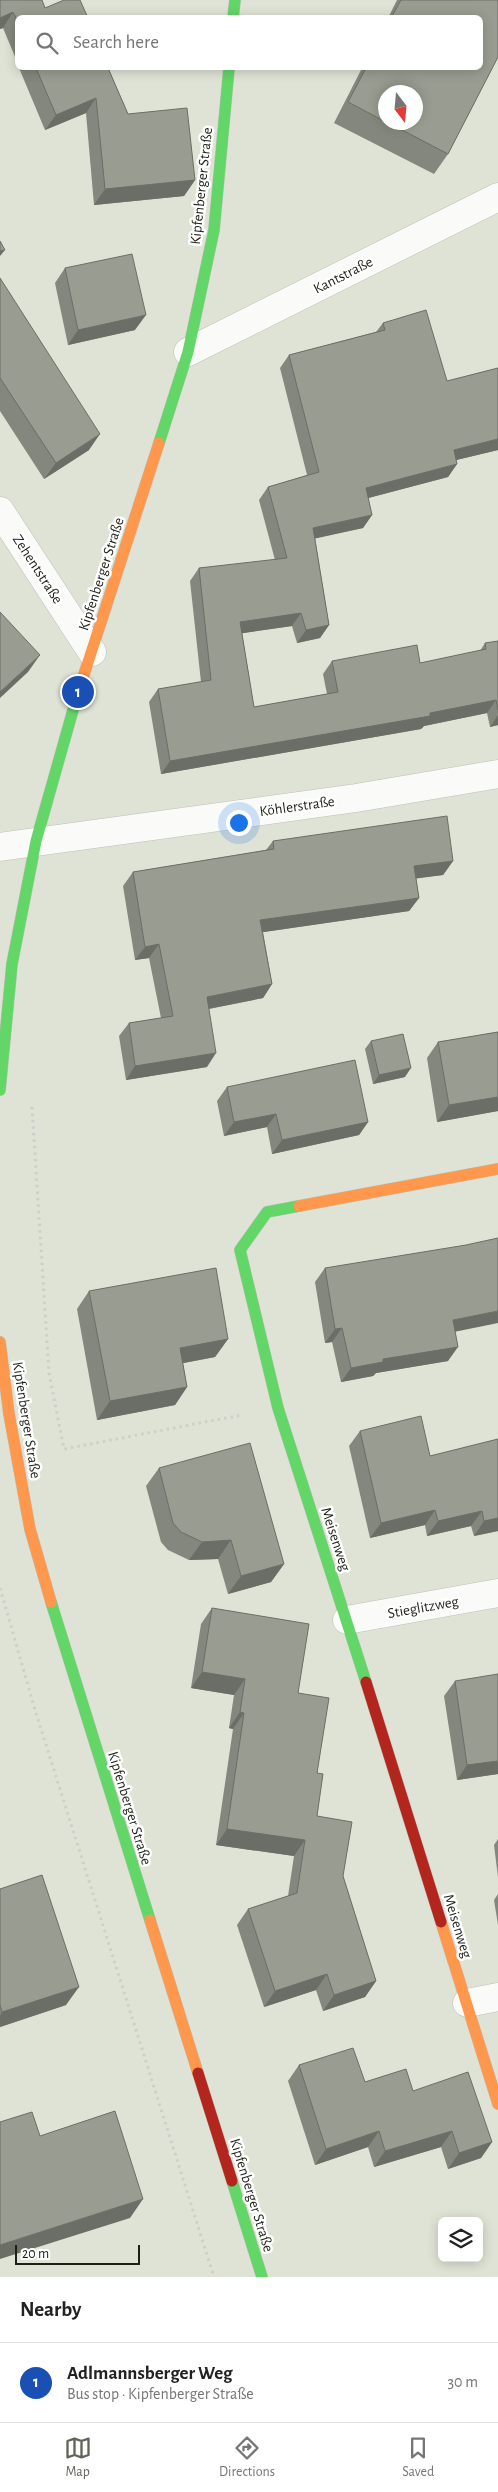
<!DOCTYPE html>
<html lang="en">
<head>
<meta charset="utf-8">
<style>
	body { margin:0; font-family:"Alegreya Sans",sans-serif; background:#f2f2f2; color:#222 }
	.controls { position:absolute; right:15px; bottom:15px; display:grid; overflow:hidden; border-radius:8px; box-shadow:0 2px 12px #0003 }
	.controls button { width:45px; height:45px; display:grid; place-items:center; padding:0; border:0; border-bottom:1px solid #e0e0e0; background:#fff; color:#222; font:25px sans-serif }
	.compass { position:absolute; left:378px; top:85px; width:45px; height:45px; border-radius:50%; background:#fff; box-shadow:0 2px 12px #0003; rotate:164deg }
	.scale { position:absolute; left:15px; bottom:12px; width:125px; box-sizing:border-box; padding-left:5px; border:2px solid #1d2016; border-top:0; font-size:14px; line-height:18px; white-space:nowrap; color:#1d2016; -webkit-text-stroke:4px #fff; paint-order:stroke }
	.you { position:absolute; left:238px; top:822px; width:18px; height:18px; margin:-12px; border:4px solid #fff; border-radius:50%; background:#1a73e8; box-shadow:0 0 0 8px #1a73e833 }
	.badge { display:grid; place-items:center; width:32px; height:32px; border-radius:50%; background:#616459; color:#fff; font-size:16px; font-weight:700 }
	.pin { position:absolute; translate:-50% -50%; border:2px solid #fff; box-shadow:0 1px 5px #0006 }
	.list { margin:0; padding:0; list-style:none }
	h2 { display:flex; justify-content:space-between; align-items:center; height:65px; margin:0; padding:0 20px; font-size:21px }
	h2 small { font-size:16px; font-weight:400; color:#767676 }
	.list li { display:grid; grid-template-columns:32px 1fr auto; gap:15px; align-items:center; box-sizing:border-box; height:80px; padding:0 20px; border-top:1px solid #e0e0e0 }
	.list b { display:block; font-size:19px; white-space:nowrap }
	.list p { margin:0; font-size:16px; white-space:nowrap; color:#767676 }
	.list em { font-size:16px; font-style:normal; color:#767676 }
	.icon { flex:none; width:28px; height:28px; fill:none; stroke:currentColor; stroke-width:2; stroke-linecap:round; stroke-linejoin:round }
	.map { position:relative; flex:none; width:498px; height:2277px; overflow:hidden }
	.search { position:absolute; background:#fff; box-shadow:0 2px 12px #0003; left:15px; right:15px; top:15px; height:55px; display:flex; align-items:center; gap:12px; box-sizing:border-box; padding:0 18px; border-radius:8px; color:#767676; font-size:19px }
	.sheet { height:145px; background:#fff }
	nav { display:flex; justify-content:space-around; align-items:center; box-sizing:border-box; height:70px; border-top:1px solid #e0e0e0; background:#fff; font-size:14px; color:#767676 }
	nav a { display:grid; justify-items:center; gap:2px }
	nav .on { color:#616459 }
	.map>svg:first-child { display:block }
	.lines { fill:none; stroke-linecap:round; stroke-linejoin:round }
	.street-casing { stroke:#bdc0b5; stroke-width:29 }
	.fast-casing { stroke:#bdc0b5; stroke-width:12 }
	.slow-casing { stroke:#bdc0b5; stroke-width:12 }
	.jam-casing { stroke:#bdc0b5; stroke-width:12 }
	.path { stroke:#cecfcb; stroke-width:3; stroke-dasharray:2.5 4; stroke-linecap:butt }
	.street { stroke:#fafbf9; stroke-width:28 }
	.fast { stroke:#63d668; stroke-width:11 }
	.slow { stroke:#ff974d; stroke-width:11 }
	.jam { stroke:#b3261e; stroke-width:11 }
	.wall { fill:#84877d; fill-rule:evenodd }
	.shaded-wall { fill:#6b6e66 }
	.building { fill:#999d91; stroke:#6b6e66 }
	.labels { text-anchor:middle; stroke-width:5; stroke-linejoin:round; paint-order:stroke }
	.street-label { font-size:15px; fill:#1d2016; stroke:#fff }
</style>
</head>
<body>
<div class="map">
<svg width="498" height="2277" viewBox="0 0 498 2277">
	<rect width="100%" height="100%" fill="#dfe3d5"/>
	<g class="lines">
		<g class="street-casing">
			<g id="street">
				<path d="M188 352 498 197"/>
				<path d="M0 511 92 652"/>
				<path d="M0 847 356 798 498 774"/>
				<path d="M347 1620 498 1593"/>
				<path d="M467 2003 498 1997"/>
			</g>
		</g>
		<g class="fast-casing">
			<g id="fast">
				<path d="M233 18 235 0"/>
				<path d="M159 443 188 352 214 230 229 68"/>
				<path d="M0 1090 12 964 36 841 77 696"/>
				<path d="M299 1206 267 1212 240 1250 278 1408 366 1682"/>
				<path d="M51 1602 150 1920"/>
				<path d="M232 2181 262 2277"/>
			</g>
		</g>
		<g class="slow-casing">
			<g id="slow">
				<path d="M77 696 159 443"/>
				<path d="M299 1206 498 1169"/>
				<path d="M0 1342 9 1414 30 1529 51 1602"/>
				<path d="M150 1920 198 2073"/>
				<path d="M441 1922 498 2104"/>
			</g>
		</g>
		<g class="jam-casing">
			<g id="jam">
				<path d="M366 1682 441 1922"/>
				<path d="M198 2073 232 2181"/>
			</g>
		</g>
		<g class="path">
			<path d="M32 1107 49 1373 64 1449 242 1415"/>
			<path d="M0 1588 35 1710 214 2277"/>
		</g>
		<use href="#street" class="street"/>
		<use href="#fast" class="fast"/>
		<use href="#slow" class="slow"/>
		<use href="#jam" class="jam"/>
	</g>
	<g class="wall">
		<path d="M0 0 45 8 80 0 18 18V64L3 28 0 29Z"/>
		<path d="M397 0H498V57L448 154 434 174 334 123 362 68H480V18H388ZM386 92H416V122H386Z"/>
		<path d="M19 68H108L128 114 195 180 184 196 94 205 86 113 45 130Z"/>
		<path d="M65 268 135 330 68 345 55 283Z"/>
		<path d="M0 278 89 450 44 479 0 411Z"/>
		<path d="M383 323 447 381 498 368V450L456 460 457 464 448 477 368 498 372 515 363 528 315 538 329 625 320 638 297 643 292 626 242 633 254 707 327 694 323 674 332 661 420 663 480 651 485 643 498 641V725L490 727 487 713 424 726 421 729 161 774 149 702 158 689 201 682 190 581 199 568 275 560 259 500 268 487 307 475 280 368 289 355 376 332Z"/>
		<path d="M273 841 453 861 443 875 416 878 419 898 409 911 263 932 272 984 263 998 209 1009 207 1067 126 1080 119 1036 129 1023 161 1018 149 958 135 960 123 886 133 872 266 850Z"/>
		<path d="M498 1032V1111L437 1122 427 1058 438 1042Z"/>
		<path d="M371 1041 405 1077 373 1084 365 1049Z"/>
		<path d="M227 1087 368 1122 359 1135 272 1154 267 1127 224 1136 217 1101Z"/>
		<path d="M325 1268 455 1331 448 1361 376 1373 373 1376 341 1382 332 1342 325 1343 315 1282Z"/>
		<path d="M89 1291 228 1339 215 1357 183 1363 187 1387 175 1405 97 1420 77 1309Z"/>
		<path d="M360 1431 430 1456 498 1439V1531L474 1536 471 1526 427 1536 425 1525 370 1538 349 1446Z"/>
		<path d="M159 1468 284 1564 271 1582 228 1594 218 1559 189 1560 168 1550 161 1542 146 1486Z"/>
		<path d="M212 1608 298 1693 317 1773V1816L343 1876 376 1981 365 1997 323 2011 316 1990 264 2007 237 1925 248 1909 288 1896 294 1856 216 1845 233 1729 229 1728 234 1695 191 1688 201 1624Z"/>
		<path d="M455 1681 498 1774 457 1780 444 1696Z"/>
		<path d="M498 1839V1877L494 1845Z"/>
		<path d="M0 1889 66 2005 0 2027Z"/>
		<path d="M498 1894V1925L494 1900Z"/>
		<path d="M299 2065 365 2082 413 2091 492 2142 481 2158 448 2169 441 2147 374 2167 368 2147 315 2165 288 2081Z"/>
	</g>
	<g class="shaded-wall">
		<path d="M13 12 3 28 0 29V18Z"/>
		<path d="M96 98 86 113 45 130 56 115Z"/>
		<path d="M195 180 184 196 94 205 105 189Z"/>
		<path d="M5 250 0 256V251Z"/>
		<path d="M146 315 135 330 68 345 78 330Z"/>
		<path d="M100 434 89 450 44 479 56 463Z"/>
		<path d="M498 439V450L444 463 454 450Z"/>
		<path d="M457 464 448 477 357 501 366 488Z"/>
		<path d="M372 515 363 528 304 541 313 528Z"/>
		<path d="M301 613 292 626 231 635 240 622Z"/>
		<path d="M329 625 320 638 297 643 306 630Z"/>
		<path d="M40 655 28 672 0 698V692Z"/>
		<path d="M496 700 487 713 424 726 421 729 161 774 170 761 430 713Z"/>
		<path d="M498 715V725L490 727Z"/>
		<path d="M453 861 443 875 405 880 414 866Z"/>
		<path d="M419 898 409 911 251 934 260 920Z"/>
		<path d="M159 944 149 958 135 960 145 947Z"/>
		<path d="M272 984 263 998 197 1011 207 997Z"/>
		<path d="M216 1053 207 1067 126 1080 135 1066Z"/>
		<path d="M411 1068 405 1077 373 1084 379 1075Z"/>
		<path d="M498 1097V1111L437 1122 449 1105Z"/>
		<path d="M276 1114 267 1127 224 1136 234 1122Z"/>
		<path d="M368 1122 359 1135 272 1154 282 1140Z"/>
		<path d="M498 1311V1323L444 1334 453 1320Z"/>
		<path d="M342 1328 332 1342 325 1343 335 1329Z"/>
		<path d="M228 1339 215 1357 168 1366 180 1348Z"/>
		<path d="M458 1347 448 1361 376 1373 373 1376 341 1382 351 1368 383 1359Z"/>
		<path d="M187 1387 175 1405 97 1420 110 1401Z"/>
		<path d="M435 1510 425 1525 370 1538 381 1523Z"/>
		<path d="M482 1511 471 1526 427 1536 438 1521Z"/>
		<path d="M498 1518V1531L474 1536 484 1521Z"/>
		<path d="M231 1540 218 1559 189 1560 202 1542Z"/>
		<path d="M284 1564 271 1582 228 1594 241 1576Z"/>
		<path d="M202 1672 245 1679 234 1695 191 1688Z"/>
		<path d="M240 1712 244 1713 233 1729 229 1728Z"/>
		<path d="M498 1761V1774L457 1780 467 1765Z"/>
		<path d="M227 1829 305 1840 294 1856 216 1845Z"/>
		<path d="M327 1974 316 1990 264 2007 275 1991Z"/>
		<path d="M376 1981 365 1997 323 2011 334 1995Z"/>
		<path d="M79 1987 66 2005 0 2027V2016L2 2012Z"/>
		<path d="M379 2131 368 2147 315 2165 326 2149Z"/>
		<path d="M452 2131 441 2147 374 2167 385 2151Z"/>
		<path d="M492 2142 481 2158 448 2169 459 2153Z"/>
		<path d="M143 2199 130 2218 0 2259V2245Z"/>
	</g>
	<g class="building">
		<path d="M0 0H42L45 8 64 0H80L88 18H18V22L13 12 0 18Z"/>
		<path d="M401 0H498V57L448 154 387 122H416V92H386V122L348 102 366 68H480V18H391Z"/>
		<path d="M36 68H108L128 114 187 108 195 180 105 189 96 98 56 115Z"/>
		<path d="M0 241 5 250 0 251Z"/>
		<path d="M132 254 146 315 78 330 65 268Z"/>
		<path d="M0 278 100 434 56 463 0 378Z"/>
		<path d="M426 310 447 381 498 368V439L454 450 457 464 366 488 372 515 313 528 329 625 306 630 301 613 240 622 254 707 338 692 332 661 417 645 420 663 486 649 485 643 498 641V710L496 700 430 713V716L170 761 158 689 211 680 199 568 287 558 268 487 319 472 289 355 385 330 383 323Z"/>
		<path d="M0 612 40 655 0 692Z"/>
		<path d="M447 816 453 861 414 866 419 898 260 920 272 984 207 997 216 1053 135 1066 129 1023 173 1016 159 944 145 947 133 872 274 849 273 841Z"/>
		<path d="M498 1032V1097L449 1105 438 1042Z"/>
		<path d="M403 1034 411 1068 379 1075 371 1041Z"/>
		<path d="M355 1060 368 1122 282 1140 276 1114 234 1122 227 1087Z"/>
		<path d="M498 1238V1311L453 1320 458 1347 383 1359V1362L351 1368 342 1328 335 1329 325 1268 466 1245Z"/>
		<path d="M216 1268 228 1339 180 1348 187 1387 110 1401 89 1291Z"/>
		<path d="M421 1416 430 1456 498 1439V1518L484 1521 482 1511 438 1521 435 1510 381 1523 360 1431Z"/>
		<path d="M250 1443 284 1564 241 1576 231 1540 202 1542 181 1532 173 1523 159 1468Z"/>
		<path d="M212 1608 309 1624 298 1693 329 1698 317 1773 323 1774 317 1816 352 1822 343 1876 376 1981 334 1995 327 1974 275 1991 248 1909 297 1893 305 1840 227 1829 244 1713 240 1712 245 1679 202 1672Z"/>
		<path d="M498 1674V1761L467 1765 455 1681Z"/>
		<path d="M42 1875 79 1987 2 2012 0 2005V1889Z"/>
		<path d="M353 2048 365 2082 406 2069 413 2091 468 2072 492 2142 459 2153 452 2131 385 2151 379 2131 326 2149 299 2065Z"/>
		<path d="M115 2111 143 2199 0 2245V2122L32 2112 40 2136Z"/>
	</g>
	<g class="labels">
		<g class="street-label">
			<text transform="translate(201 186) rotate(-84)" y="5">Kipfenberger Straße</text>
			<text transform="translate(343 275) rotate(-27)" y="5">Kantstraße</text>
			<text transform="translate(38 569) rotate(57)" y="5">Zehentstraße</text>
			<text transform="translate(101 574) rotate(-72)" y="5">Kipfenberger Straße</text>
			<text transform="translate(297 806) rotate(-8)" y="5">Köhlerstraße</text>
			<text transform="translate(27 1420) rotate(81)" y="5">Kipfenberger Straße</text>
			<text transform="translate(336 1539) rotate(72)" y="5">Meisenweg</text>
			<text transform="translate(423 1607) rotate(-10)" y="5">Stieglitzweg</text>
			<text transform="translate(130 1808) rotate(73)" y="5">Kipfenberger Straße</text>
			<text transform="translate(458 1926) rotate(73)" y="5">Meisenweg</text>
			<text transform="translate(252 2195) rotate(73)" y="5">Kipfenberger Straße</text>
		</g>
	</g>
</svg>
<div class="controls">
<button><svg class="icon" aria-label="layers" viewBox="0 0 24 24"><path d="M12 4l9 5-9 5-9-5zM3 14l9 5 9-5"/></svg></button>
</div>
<svg class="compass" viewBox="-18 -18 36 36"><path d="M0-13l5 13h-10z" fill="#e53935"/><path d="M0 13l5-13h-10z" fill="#767676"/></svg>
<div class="scale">20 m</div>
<div class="you"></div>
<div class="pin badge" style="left:78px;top:692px;background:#1a4fb4">1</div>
<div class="search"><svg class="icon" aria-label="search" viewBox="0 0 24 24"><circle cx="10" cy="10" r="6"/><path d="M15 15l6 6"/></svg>Search here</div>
</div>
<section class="sheet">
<h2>Nearby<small></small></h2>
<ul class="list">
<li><span class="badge" style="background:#1a4fb4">1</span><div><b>Adlmannsberger Weg</b><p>Bus stop · Kipfenberger Straße</p></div><em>30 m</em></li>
</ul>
</section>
<nav>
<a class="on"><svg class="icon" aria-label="map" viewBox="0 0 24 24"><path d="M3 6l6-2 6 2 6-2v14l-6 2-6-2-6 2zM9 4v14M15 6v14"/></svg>Map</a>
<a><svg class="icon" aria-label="directions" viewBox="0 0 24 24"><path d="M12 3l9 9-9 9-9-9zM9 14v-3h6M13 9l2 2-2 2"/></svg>Directions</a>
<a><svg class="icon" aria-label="saved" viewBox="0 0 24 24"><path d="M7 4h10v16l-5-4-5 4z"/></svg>Saved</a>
</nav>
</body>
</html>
